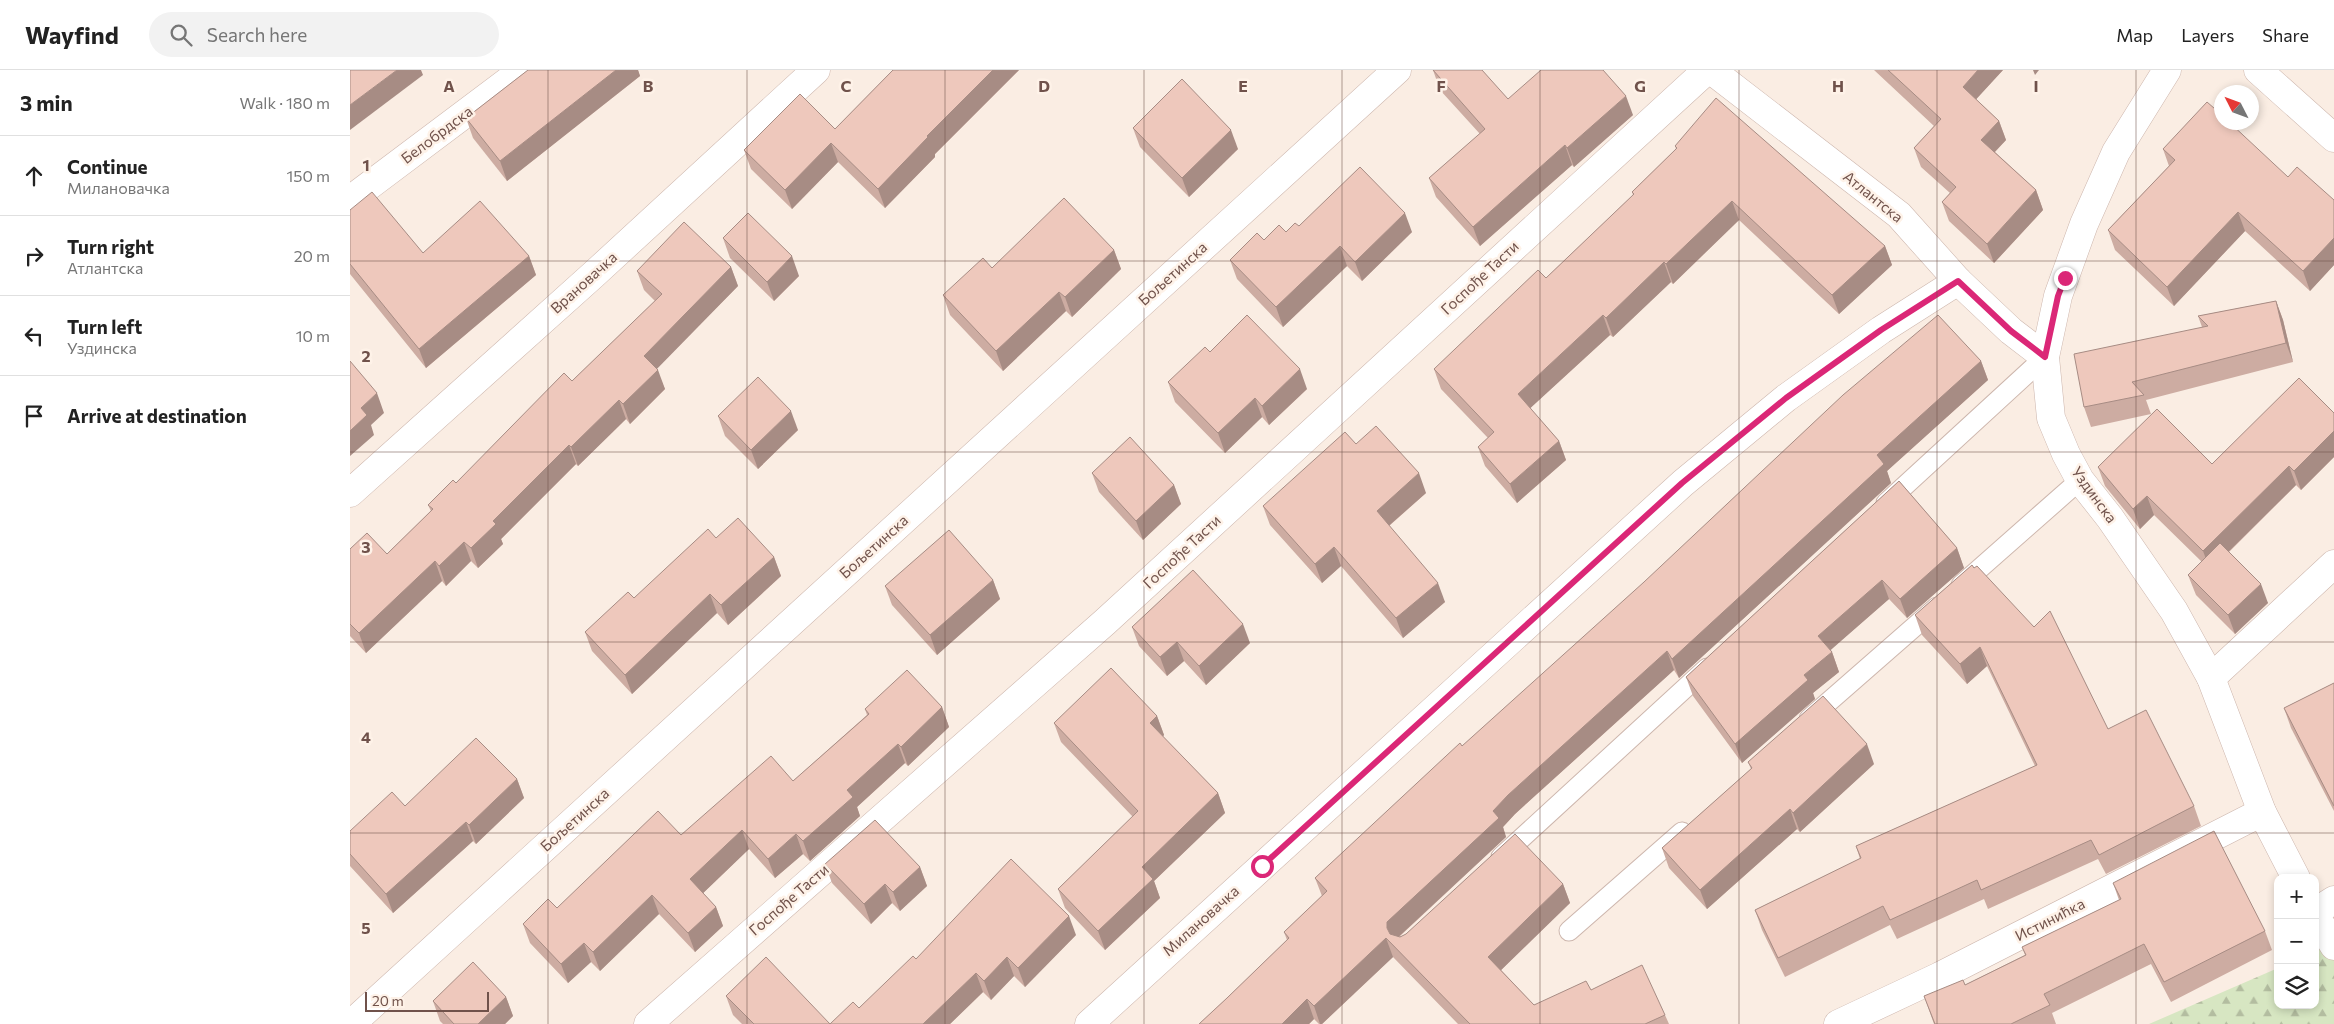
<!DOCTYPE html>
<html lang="en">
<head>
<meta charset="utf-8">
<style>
	body { margin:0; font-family:Commissioner,sans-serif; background:#f2f2f2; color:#222 }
	.controls { position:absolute; right:15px; bottom:15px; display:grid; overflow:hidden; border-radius:10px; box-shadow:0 2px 8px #0003 }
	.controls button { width:45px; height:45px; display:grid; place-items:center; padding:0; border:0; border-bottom:1px solid #e0e0e0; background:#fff; color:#222; font:25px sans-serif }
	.compass { position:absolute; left:1864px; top:15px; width:45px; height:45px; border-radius:50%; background:#fff; box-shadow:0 2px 8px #0003; rotate:312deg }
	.scale { position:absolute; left:15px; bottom:12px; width:124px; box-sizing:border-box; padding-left:5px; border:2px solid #70524b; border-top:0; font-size:14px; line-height:18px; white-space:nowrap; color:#70524b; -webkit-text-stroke:4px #fef2e8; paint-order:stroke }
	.stop { position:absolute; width:15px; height:15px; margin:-11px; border:4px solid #db2777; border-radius:50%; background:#fff }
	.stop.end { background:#db2777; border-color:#fff; box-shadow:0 1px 5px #0008 }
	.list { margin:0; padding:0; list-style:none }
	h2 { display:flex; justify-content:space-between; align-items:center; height:65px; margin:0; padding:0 20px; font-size:21px }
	h2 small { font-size:16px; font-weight:400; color:#767676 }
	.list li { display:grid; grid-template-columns:32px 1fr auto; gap:15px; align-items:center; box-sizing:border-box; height:80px; padding:0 20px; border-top:1px solid #e0e0e0 }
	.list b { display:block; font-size:19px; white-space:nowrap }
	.list p { margin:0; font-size:16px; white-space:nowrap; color:#767676 }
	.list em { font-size:16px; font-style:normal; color:#767676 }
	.icon { flex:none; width:28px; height:28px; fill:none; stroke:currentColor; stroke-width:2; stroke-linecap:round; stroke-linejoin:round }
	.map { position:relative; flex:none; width:1984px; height:954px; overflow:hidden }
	header { display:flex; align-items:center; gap:30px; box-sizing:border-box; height:70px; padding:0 25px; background:#fff; border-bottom:1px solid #e0e0e0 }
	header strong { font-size:24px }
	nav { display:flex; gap:28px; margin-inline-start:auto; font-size:18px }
	.search { width:350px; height:45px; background:#f2f2f2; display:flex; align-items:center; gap:12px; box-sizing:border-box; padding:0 18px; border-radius:28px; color:#767676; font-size:19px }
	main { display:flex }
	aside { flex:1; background:#fff }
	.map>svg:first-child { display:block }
	.forest { fill:url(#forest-firs) }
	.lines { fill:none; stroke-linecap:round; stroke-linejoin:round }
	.lane-casing { stroke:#cdb6ad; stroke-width:21 }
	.street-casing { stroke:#cdb6ad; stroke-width:29 }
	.lane { stroke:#fff; stroke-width:19 }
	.street { stroke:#fff; stroke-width:28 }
	.wall { fill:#cdaca2 }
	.shaded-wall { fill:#a78c84 }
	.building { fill:#eec8bc; stroke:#a78c84 }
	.route { stroke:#db2777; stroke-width:6 }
	.grid { fill:none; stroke:#70524b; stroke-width:1; stroke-opacity:0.55 }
	.labels { text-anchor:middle; stroke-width:5; stroke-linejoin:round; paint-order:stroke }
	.street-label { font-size:15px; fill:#70524b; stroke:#fef2e8 }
	.grid-label { font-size:16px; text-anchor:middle; font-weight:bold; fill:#70524b; stroke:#fef2e8; stroke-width:5; stroke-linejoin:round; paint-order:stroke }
</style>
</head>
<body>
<header>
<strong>Wayfind</strong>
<div class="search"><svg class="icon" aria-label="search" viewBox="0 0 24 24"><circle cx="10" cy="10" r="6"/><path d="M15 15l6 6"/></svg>Search here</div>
<nav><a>Map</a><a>Layers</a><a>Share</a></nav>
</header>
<main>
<aside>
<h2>3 min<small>Walk · 180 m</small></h2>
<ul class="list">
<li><svg class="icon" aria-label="ahead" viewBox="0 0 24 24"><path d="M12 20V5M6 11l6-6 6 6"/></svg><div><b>Continue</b><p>Милановачка</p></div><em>150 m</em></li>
<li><svg class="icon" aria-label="right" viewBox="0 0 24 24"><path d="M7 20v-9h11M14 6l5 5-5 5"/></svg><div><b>Turn right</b><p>Атлантска</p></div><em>20 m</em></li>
<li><svg class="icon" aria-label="left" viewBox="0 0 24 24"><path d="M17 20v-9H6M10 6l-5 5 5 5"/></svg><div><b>Turn left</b><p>Уздинска</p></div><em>10 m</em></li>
<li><svg class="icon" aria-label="arrive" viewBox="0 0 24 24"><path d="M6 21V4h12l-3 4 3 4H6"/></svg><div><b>Arrive at destination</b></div></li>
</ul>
</aside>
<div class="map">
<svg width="1984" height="954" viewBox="0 0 1984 954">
	<defs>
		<pattern id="forest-firs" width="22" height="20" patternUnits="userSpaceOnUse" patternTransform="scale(1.25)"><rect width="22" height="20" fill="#d7e6c2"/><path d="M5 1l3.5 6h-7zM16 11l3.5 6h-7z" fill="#b3bda0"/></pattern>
	</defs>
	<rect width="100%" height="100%" fill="#faede3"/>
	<path class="forest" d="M1984 865V954H1799L1928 898V935H1965V877Z"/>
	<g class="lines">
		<g class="lane-casing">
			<g id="lane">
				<path d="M1536 433 1695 287"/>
				<path d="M1611 515 1730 410"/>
				<path d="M1459 649 1587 537"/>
				<path d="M1151 787 1357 598"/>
				<path d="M1219 861 1332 762"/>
			</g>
		</g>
		<g class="street-casing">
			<g id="street">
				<path d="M1361 0 1549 145 1608 211 1661 261 1695 287"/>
				<path d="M1817 0 1766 82 1734 154 1708 226 1695 287 1701 348 1716 384 1730 410 1760 448 1824 541 1861 608 1912 742 1946 808"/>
				<path d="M1908 0 1984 68"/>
				<path d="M0 130 173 0"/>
				<path d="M0 423 243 205 466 0"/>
				<path d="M1861 608 1984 494"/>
				<path d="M1965 842 1984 830"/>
				<path d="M1965 845 1984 876"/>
				<path d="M1 954 1047 0"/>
				<path d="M298 954 755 552 1357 0"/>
				<path d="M739 954 1333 413 1436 328 1531 260 1608 211"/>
				<path d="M1488 954 1590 906 1912 742"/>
			</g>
		</g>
		<use href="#lane" class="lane"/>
		<use href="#street" class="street"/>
	</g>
	<g class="wall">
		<path d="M178 0H288L290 6 157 111 123 68 116 48Z"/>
		<path d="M543 0H669L585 84V87L535 138 488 92 442 139 401 99 394 80 485 59Z"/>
		<path d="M1083 0 1158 29 1283 45 1224 97 1222 95 1130 176 1086 127 1079 108 1130 64 1090 20Z"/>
		<path d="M1524 0H1653L1626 29 1649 51 1656 70 1645 82 1686 120 1693 140 1644 193 1599 151 1592 132 1600 123 1571 97 1564 78 1584 56Z"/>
		<path d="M783 58 888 79 839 127 790 77Z"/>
		<path d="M1325 76 1535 176 1542 195 1489 244 1389 150 1323 214 1321 212 1263 267 1260 265 1180 338 1209 371 1216 390 1167 433 1135 396 1128 377 1138 368 1091 319 1084 299 1196 208 1283 125 1282 122 1326 79Z"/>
		<path d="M1813 79 1938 107 1984 130V195L1960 221 1895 161 1824 236 1765 180 1758 160 1819 96Z"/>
		<path d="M0 140 73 183 179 186 186 205 76 298 0 204Z"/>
		<path d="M949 156 1062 162 1012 211 997 196 933 257 887 209 880 190 914 170 936 162Z"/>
		<path d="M373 168 449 206 424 231 380 188Z"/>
		<path d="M764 180 771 199 722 247 716 241 653 301 600 245 593 225Z"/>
		<path d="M381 197 388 216 306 299 315 319 280 354 276 349 228 396 226 394 151 469 153 474 128 498 121 491 96 516 92 511 16 583 0 566V479L37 484 81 441 78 435 106 413 222 311 305 231 294 220 287 201Z"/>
		<path d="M1926 231 1933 250 1943 292 1796 330 1801 344 1741 357 1734 337 1852 257 1848 246Z"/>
		<path d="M860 282 957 319 919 355 912 347 875 383 825 332 818 312Z"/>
		<path d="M1631 291 1638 310 1537 401 1541 413 1329 608 1324 600 1165 744 1153 757 1156 767 1049 867 1213 814 1220 833 1151 900 1184 935 1241 920 1315 945 1319 954H1108L1043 887 972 954H969L964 949 959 954H849L877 928 937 870 934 862 972 826 965 808 1112 676Z"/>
		<path d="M1984 343V387L1951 420 1946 415 1879 482 1918 533 1885 564 1846 525 1838 505 1852 492 1804 445 1790 459 1755 416 1748 397 1862 394Z"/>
		<path d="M368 346 448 360 408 399 375 366Z"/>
		<path d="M1006 374 1076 423 1039 456 1095 532 1053 568 991 496 972 513 920 455 913 436Z"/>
		<path d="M742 403 824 415 831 434 793 470 749 422Z"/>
		<path d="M1549 411 1607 478 1614 498 1557 548 1539 529 1480 580 1482 582 1489 602 1463 623 1465 629 1392 693 1343 626 1336 607Z"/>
		<path d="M366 468 424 487 431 506 378 555 367 543 282 624 242 581 235 562 284 528Z"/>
		<path d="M1622 495 1758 659 1844 736 1851 756 1756 804 1748 789 1638 839 1634 829 1547 869 1540 855 1435 907 1412 860 1405 840 1510 789 1506 776 1685 696 1637 596 1617 614 1572 565 1565 545Z"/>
		<path d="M643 510 650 529 587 585 542 535 535 516Z"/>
		<path d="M782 557 900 573 856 615 834 591 817 606 789 576Z"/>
		<path d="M1984 613V741L1941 658 1934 638Z"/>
		<path d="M592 637 599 657 558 696 555 693 507 737 510 746 460 791 453 784 425 808 399 779 353 823 366 837 373 856 345 882 309 844 250 901 241 892 218 913 180 873 173 854 207 838 331 765 443 711 517 645 515 639Z"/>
		<path d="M807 646 814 665 813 667 868 723 875 743 804 811 810 828 755 880 715 838 708 819 783 747 711 672 704 653Z"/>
		<path d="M1398 692 1524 694 1450 762 1447 759 1357 839 1319 798 1312 778 1401 699Z"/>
		<path d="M167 709 174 728 126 774 123 771 43 843 0 796V761L55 736Z"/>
		<path d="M475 794 570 797 577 816 550 841 542 833 521 854 482 813Z"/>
		<path d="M1763 813 1915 861 1922 880 1821 932 1801 894 1702 943 1706 954H1584L1574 926 1615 915 1675 885 1672 877 1769 830Z"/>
		<path d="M726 865 675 917 664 906 641 930 633 922 600 954H480L509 938 566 889Z"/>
		<path d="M376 926 480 954H392L383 945Z"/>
		<path d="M156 927 163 946 155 954H93L90 951 83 931Z"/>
	</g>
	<g class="shaded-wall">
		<path d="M47 0H71L73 5 0 60V35Z"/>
		<path d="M266 0H288L290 6 157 111 150 91Z"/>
		<path d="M643 0H669L585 84V87L535 138 528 119 577 66Z"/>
		<path d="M1628 0H1653L1620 36 1613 17Z"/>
		<path d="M1683 0H1689L1685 5Z"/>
		<path d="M1276 26 1283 45 1224 97 1217 78Z"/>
		<path d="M1649 51 1656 70 1638 89 1631 70Z"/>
		<path d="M881 60 888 79 839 127 832 108Z"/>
		<path d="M481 73 488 92 442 139 435 120Z"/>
		<path d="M1215 75 1222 95 1130 176 1123 157Z"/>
		<path d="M1686 120 1693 140 1644 193 1637 174Z"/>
		<path d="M1382 131 1389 150 1323 214 1316 194Z"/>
		<path d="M1888 142 1895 161 1824 236 1817 217Z"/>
		<path d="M1055 143 1062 162 1012 211 1005 192Z"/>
		<path d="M1984 168V195L1960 221 1953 201Z"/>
		<path d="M990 176 997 196 933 257 926 237Z"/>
		<path d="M1535 176 1542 195 1489 244 1482 225Z"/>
		<path d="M764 180 771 199 722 247 715 227Z"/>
		<path d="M179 186 186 205 76 298 69 279Z"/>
		<path d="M442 186 449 206 424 231 417 212Z"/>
		<path d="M1314 192 1321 212 1263 267 1256 248Z"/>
		<path d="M381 197 388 216 301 305 294 286Z"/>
		<path d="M709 222 716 241 653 301 646 281Z"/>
		<path d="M1926 231 1933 250 1943 292 1936 273Z"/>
		<path d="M1253 245 1260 265 1175 343 1168 324Z"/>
		<path d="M1631 291 1638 310 1537 401 1541 413 1329 608 1322 589 1527 385Z"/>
		<path d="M950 299 957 319 919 355 912 336Z"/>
		<path d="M308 300 315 319 280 354 273 334Z"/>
		<path d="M27 323 34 343 21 355 24 365 0 386V361L11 338Z"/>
		<path d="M905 328 912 347 875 383 868 363Z"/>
		<path d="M269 330 276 349 228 396 221 377Z"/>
		<path d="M441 341 448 360 408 399 401 380Z"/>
		<path d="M1984 361V387L1951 420 1944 401Z"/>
		<path d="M1209 371 1216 390 1167 433 1160 414Z"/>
		<path d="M219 375 226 394 151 469 153 474 128 498 121 478 143 451Z"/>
		<path d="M1939 396 1946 415 1860 500 1853 481Z"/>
		<path d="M1069 403 1076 423 1034 460 1027 441Z"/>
		<path d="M824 415 831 434 793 470 786 451Z"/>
		<path d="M1797 426 1804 445 1790 459 1783 439Z"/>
		<path d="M114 472 121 491 96 516 89 496Z"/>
		<path d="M984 477 991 496 972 513 965 494Z"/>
		<path d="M1607 478 1614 498 1557 548 1550 529Z"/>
		<path d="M424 487 431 506 378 555 371 535Z"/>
		<path d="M85 491 92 511 16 583 9 563Z"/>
		<path d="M643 510 650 529 587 585 580 565Z"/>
		<path d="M1532 510 1539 529 1475 585 1468 566Z"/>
		<path d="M1088 513 1095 532 1053 568 1046 548Z"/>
		<path d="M1911 514 1918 533 1885 564 1878 545Z"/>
		<path d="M360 524 367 543 282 624 275 605Z"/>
		<path d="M893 554 900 573 856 615 849 596Z"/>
		<path d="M827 572 834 591 817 606 810 587Z"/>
		<path d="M1630 577 1637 596 1617 614 1610 594Z"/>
		<path d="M1317 581 1324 600 1165 744 1153 757 1156 767 1044 871 1037 858V852L1158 725Z"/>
		<path d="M1482 582 1489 602 1463 623 1465 629 1392 693 1385 674 1454 605Z"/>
		<path d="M592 637 599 657 558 696 551 677Z"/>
		<path d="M807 646 814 665 807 672 800 653Z"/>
		<path d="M548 674 555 693 507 737 510 746 460 791 453 771 497 720Z"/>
		<path d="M1517 674 1524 694 1450 762 1443 743Z"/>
		<path d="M167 709 174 728 126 774 119 755Z"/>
		<path d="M868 723 875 743 804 811 810 828 755 880 748 861 792 797Z"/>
		<path d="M1440 739 1447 759 1357 839 1350 820Z"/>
		<path d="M116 752 123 771 43 843 36 824Z"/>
		<path d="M392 760 399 779 347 829 340 809Z"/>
		<path d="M446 764 453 784 425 808 418 789Z"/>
		<path d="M570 797 577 816 550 841 543 822Z"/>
		<path d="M535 814 542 833 521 854 514 834Z"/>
		<path d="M1213 814 1220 833 1145 906 1138 887Z"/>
		<path d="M302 825 309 844 250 901 243 882Z"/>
		<path d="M366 837 373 856 345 882 338 863Z"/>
		<path d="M719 846 726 865 675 917 668 898Z"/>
		<path d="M1036 868 1043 887 972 954H970L964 936Z"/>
		<path d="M234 873 241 892 218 913 211 894Z"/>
		<path d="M657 887 664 906 641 930 634 911Z"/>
		<path d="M626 903 633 922 600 954H573Z"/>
		<path d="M156 927 163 946 155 954H128Z"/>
		<path d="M957 929 964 949 959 954H932Z"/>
	</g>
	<g class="building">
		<path d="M0 0H47L0 35Z"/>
		<path d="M178 0H266L150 91 116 48Z"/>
		<path d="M543 0H643L577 66 578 67 528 119 481 73 435 120 394 80 450 24 485 59Z"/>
		<path d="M1083 0H1132L1158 29 1191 0H1253L1276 26 1217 78 1215 75 1123 157 1079 108 1135 59Z"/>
		<path d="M1538 0H1628L1613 17 1649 51 1631 70 1686 120 1637 174 1592 132 1606 117 1564 78 1591 49Z"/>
		<path d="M832 9 881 60 832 108 783 58Z"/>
		<path d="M1366 28 1535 176 1482 225 1382 131 1316 194 1314 192 1256 248 1253 245 1168 324 1209 371 1160 414 1128 377 1144 362 1084 299 1188 200 1196 208 1284 124 1282 122 1327 78 1325 76Z"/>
		<path d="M1857 32 1872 45V52H1879L1938 107 1947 97 1984 130V168L1953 201 1888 142 1817 217 1758 160 1825 90 1813 79Z"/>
		<path d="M1010 97 1055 143 1005 192 990 176 926 237 880 190 907 163 914 170 929 155 936 162 945 153 949 156Z"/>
		<path d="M22 122 73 183 130 131 179 186 69 279 0 194V140Z"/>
		<path d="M714 128 764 180 715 227 709 222 646 281 593 225 633 188 642 198Z"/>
		<path d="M398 143 442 186 417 212 373 168Z"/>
		<path d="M334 152 381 197 294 286 308 300 273 334 269 330 221 377 219 375 143 451 146 454 121 478 114 472 89 496 85 491 9 563 0 554V479L17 463 37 484 83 439 78 435 103 410 106 413 214 303 222 311 312 224 287 201Z"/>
		<path d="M1926 231 1936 273 1782 312 1794 325 1734 337 1724 284 1858 256 1848 246Z"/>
		<path d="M897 245 950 299 912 336 905 328 868 363 818 312 855 277 860 282Z"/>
		<path d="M1588 245 1631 291 1527 385 1534 394 1322 589 1317 581 1158 725 1143 741 1149 748 1037 852V858L1040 864 1050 867 1056 864 1165 764 1213 814 1138 887 1184 935 1236 911 1241 920 1292 895 1315 945 1295 954H1120L1036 868 964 936 957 929 932 954H849L877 928 939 868 934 862 977 821 965 808 1110 673 1112 676 1294 512 1493 325Z"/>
		<path d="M0 291 27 323 11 338 17 345 0 361Z"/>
		<path d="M408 307 441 341 401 380 368 346Z"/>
		<path d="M1949 308 1984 343V361L1944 401 1939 396 1853 481 1797 426 1783 439 1748 397 1807 339 1862 394Z"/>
		<path d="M1026 356 1069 403 1027 441 1088 513 1046 548 984 477 965 494 913 436 995 362 1006 374Z"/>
		<path d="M780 367 824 415 786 451 742 403Z"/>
		<path d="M1549 411 1607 478 1550 529 1532 510 1468 566 1482 582 1454 605 1458 610 1385 674 1336 607Z"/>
		<path d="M388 448 424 487 371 535 360 524 275 605 235 562 278 522 284 528 358 459 366 468Z"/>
		<path d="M599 460 643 510 580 565 535 516Z"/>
		<path d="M1870 473 1911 514 1878 545 1838 505Z"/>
		<path d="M1622 495 1624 498 1627 496 1684 557 1700 541 1758 659 1796 640 1844 736 1749 785 1741 770 1631 820 1627 810 1540 850 1533 836 1428 888 1405 840 1511 788 1506 776 1687 695 1630 577 1610 594 1565 545Z"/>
		<path d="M843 500 893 554 849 596 827 572 810 587 782 557Z"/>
		<path d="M761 598 807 646 800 653 868 723 792 797 803 809 748 861 708 819 788 741 704 653Z"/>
		<path d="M557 600 592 637 551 677 548 674 497 720 503 727 453 771 446 764 418 789 392 760 340 809 366 837 338 863 302 825 243 882 234 873 211 894 173 854 198 829 207 838 308 741 331 765 421 686 443 711 519 644 515 639Z"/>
		<path d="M1984 613V736L1934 638Z"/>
		<path d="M1473 626 1517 674 1443 743 1440 739 1350 820 1312 778 1402 698 1398 692Z"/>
		<path d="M126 668 167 709 119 755 116 752 36 824 0 784V761L42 722 55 736Z"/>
		<path d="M525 750 570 797 543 822 535 814 514 834 475 794Z"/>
		<path d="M1864 761 1915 861 1814 912 1794 874 1694 924 1700 935 1661 954H1585L1574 926 1613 910 1615 915 1676 885 1672 877 1771 829 1763 813Z"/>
		<path d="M661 789 719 846 668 898 657 887 634 911 626 903 573 954H480L503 932 509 938 563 886 566 889Z"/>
		<path d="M416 887 480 954H404L376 926Z"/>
		<path d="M123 892 156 927 128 954H104L83 931Z"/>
	</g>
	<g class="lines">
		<path class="route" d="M912 796 1332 413 1436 328 1531 260 1608 211 1661 261 1695 287 1708 226 1715 208"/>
	</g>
	<path class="grid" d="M198 0V954M397 0V954M595 0V954M794 0V954M992 0V954M1190 0V954M1389 0V954M1587 0V954M1786 0V954M0 191H1984M0 382H1984M0 572H1984M0 763H1984"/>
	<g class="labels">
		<g class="street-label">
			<text transform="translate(87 65) rotate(-37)" y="5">Белобрдска</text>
			<text transform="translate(1523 127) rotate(39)" y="5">Атлантска</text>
			<text transform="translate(823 204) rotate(-42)" y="5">Бољетинска</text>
			<text transform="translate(1130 208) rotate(-43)" y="5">Госпође Тасти</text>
			<text transform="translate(234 213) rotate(-42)" y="5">Врановачка</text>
			<text transform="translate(1744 425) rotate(54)" y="5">Уздинска</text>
			<text transform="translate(524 477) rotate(-42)" y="5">Бољетинска</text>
			<text transform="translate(832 482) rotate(-43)" y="5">Госпође Тасти</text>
			<text transform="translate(225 750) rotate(-42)" y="5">Бољетинска</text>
			<text transform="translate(439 830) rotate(-41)" y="5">Госпође Тасти</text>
			<text transform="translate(1700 850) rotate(-27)" y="5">Истинићка</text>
			<text transform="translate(851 851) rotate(-42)" y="5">Милановачка</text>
		</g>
	</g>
	<g class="grid-label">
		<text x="99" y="22">A</text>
		<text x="298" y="22">B</text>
		<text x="496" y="22">C</text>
		<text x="694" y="22">D</text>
		<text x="893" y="22">E</text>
		<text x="1091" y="22">F</text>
		<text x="1290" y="22">G</text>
		<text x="1488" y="22">H</text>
		<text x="1686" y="22">I</text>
		<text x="16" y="101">1</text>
		<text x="16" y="292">2</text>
		<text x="16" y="483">3</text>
		<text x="16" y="673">4</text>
		<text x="16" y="864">5</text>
	</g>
</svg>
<div class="controls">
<button>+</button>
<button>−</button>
<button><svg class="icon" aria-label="layers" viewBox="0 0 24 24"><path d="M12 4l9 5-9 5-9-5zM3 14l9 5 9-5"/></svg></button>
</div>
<svg class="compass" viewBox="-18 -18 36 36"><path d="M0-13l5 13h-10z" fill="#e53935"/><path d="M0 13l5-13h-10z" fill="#767676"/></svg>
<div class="scale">20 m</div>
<div class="stop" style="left:912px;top:796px"></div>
<div class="stop end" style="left:1715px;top:208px"></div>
</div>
</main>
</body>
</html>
